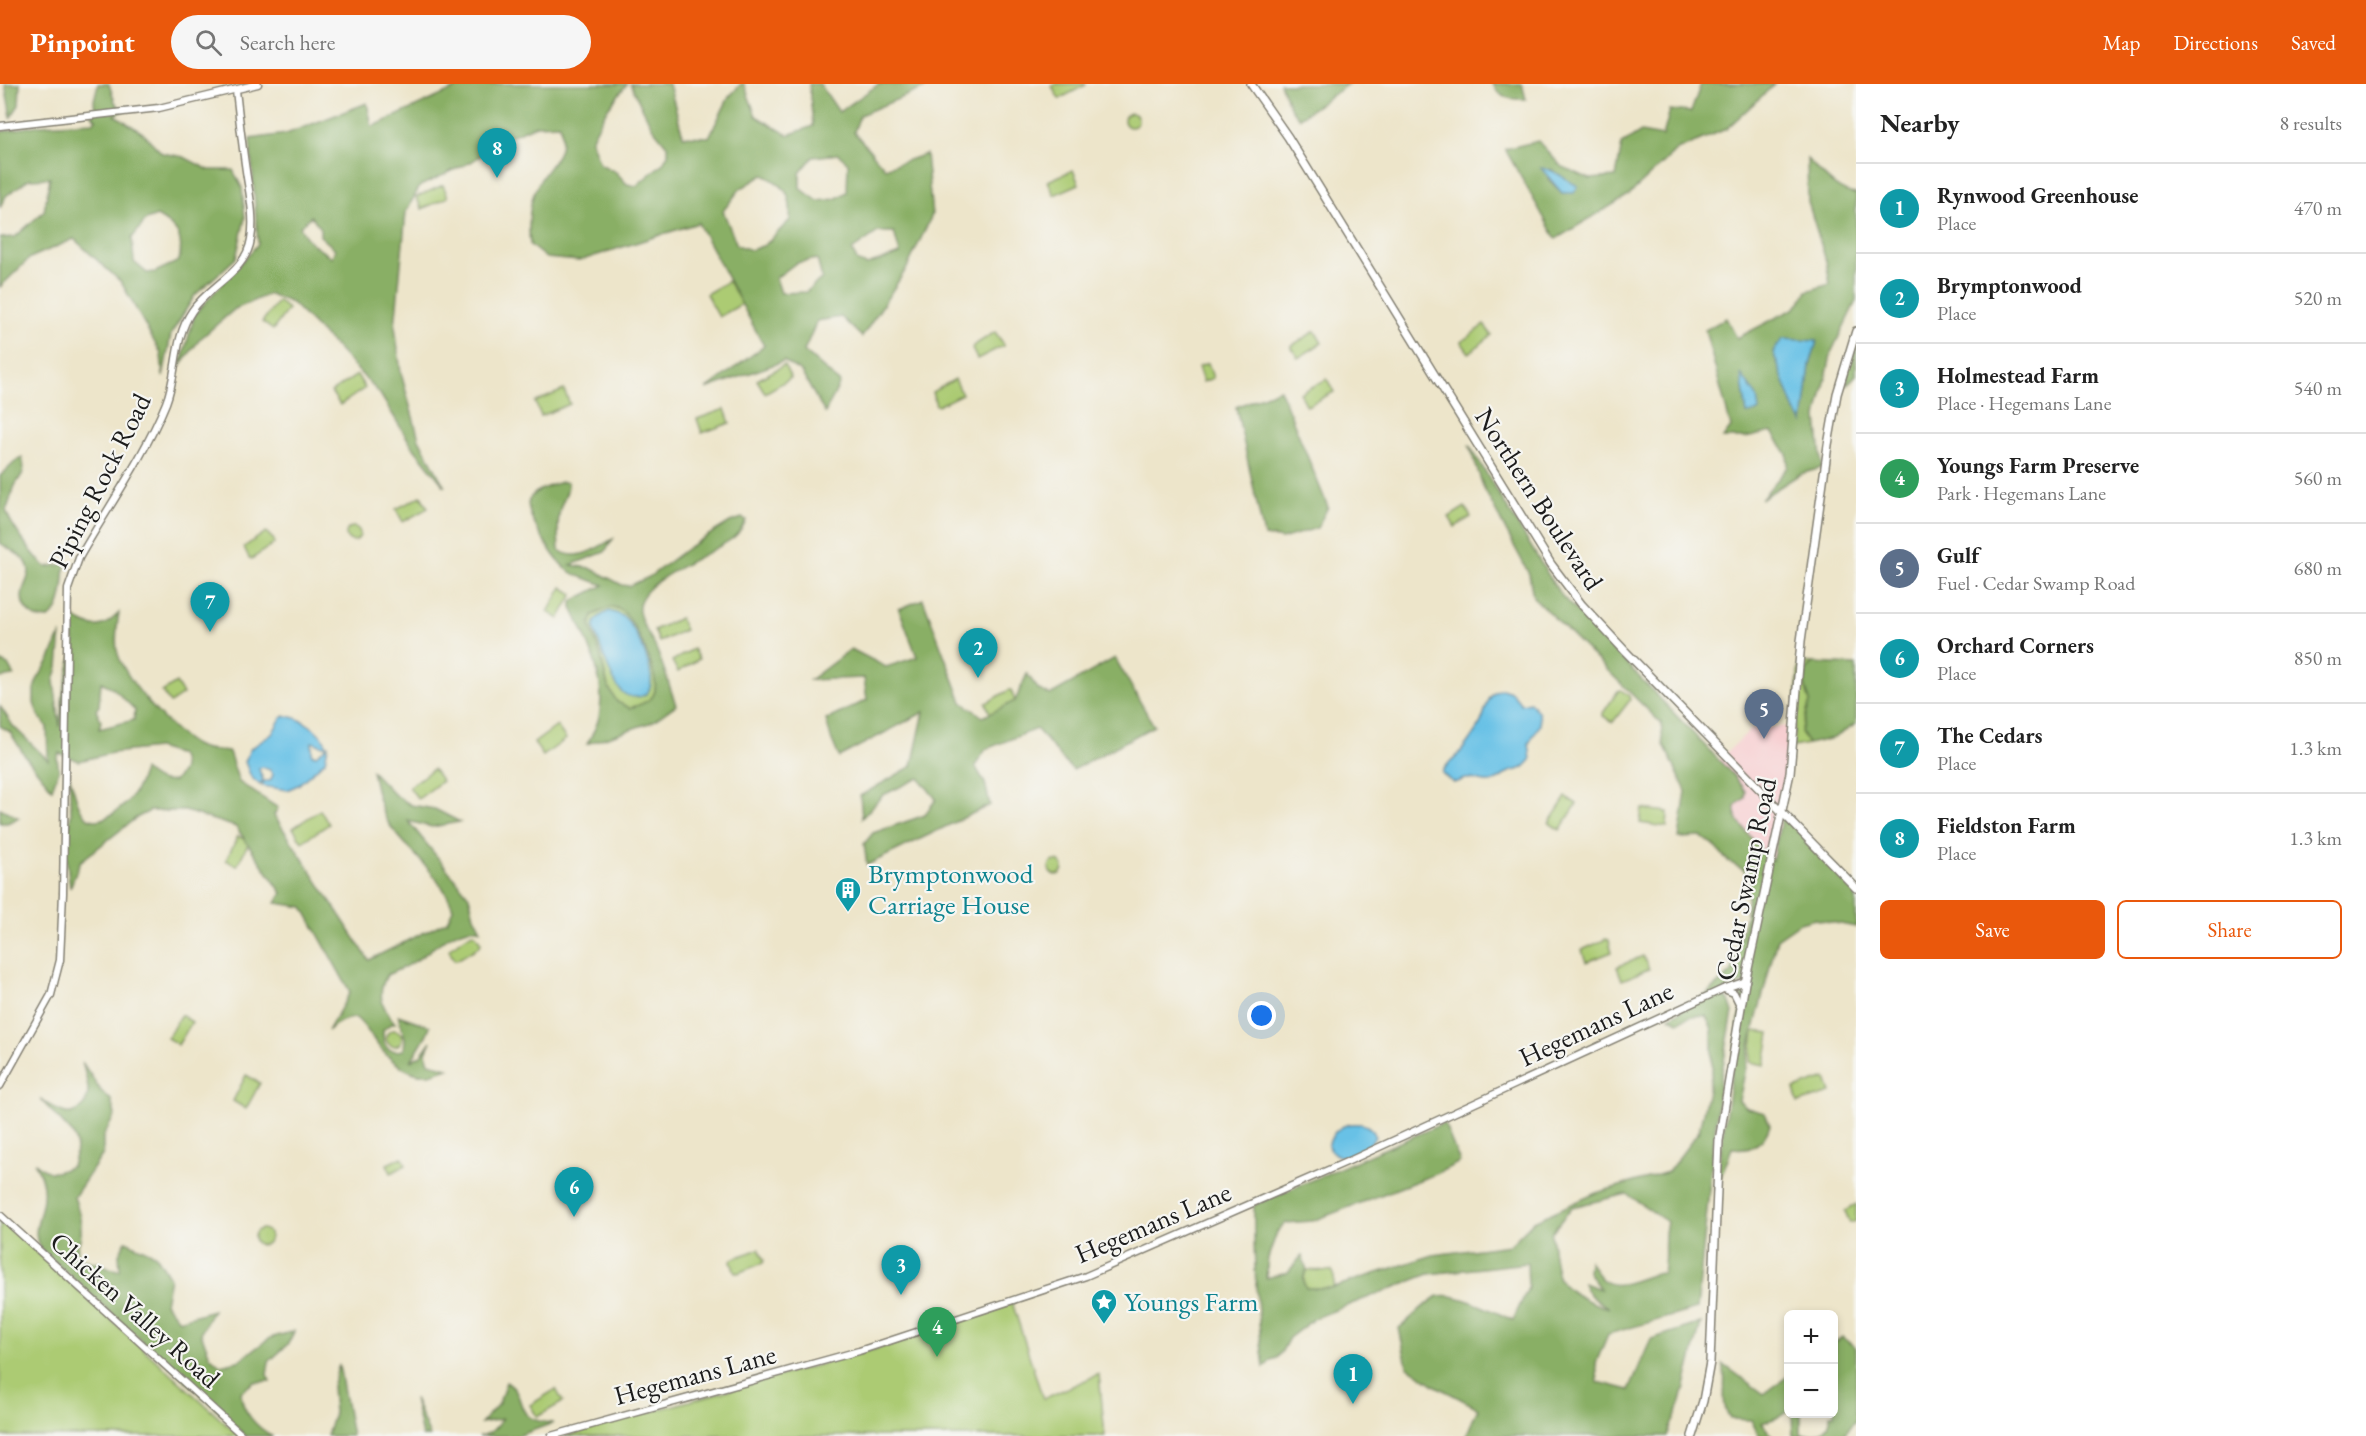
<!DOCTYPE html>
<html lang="en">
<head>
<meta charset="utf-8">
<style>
	body { margin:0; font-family:"EB Garamond",serif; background:#f6f6f6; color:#222 }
	.controls { position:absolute; right:18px; bottom:18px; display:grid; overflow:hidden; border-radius:9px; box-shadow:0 3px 9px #0003 }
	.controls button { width:54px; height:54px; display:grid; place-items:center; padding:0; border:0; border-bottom:2px solid #e0e0e0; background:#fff; color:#222; font:30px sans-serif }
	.you { position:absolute; left:1262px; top:932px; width:21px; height:21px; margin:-15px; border:4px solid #fff; border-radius:50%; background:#1a73e8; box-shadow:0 0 0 9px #1a73e833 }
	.badge { display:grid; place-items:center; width:39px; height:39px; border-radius:50%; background:#ea580c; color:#fff; font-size:20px; font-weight:700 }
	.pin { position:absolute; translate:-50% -50px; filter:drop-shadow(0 2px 3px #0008) }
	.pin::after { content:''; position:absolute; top:32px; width:21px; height:18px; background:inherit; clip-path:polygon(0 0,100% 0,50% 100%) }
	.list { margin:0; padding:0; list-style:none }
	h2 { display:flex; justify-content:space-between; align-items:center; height:78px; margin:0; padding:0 24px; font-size:26px }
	h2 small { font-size:20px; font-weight:400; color:#767676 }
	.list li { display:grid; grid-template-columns:39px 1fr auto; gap:18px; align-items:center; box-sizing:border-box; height:90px; padding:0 24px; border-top:2px solid #e0e0e0 }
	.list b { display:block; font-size:22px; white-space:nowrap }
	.list p { margin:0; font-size:20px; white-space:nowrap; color:#767676 }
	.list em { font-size:20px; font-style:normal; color:#767676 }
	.actions { display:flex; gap:12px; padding:18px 24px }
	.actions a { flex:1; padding:14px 0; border:2px solid #ea580c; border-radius:9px; text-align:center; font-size:21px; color:#ea580c }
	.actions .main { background:#ea580c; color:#fff }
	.icon { flex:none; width:33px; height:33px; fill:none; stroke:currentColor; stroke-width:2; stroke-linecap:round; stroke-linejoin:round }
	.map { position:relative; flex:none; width:1856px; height:1352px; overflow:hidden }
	header { display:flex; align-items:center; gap:36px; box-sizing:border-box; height:84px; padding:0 30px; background:#ea580c; color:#fff }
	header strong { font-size:28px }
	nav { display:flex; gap:33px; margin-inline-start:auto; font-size:21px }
	.search { width:420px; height:54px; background:#f6f6f6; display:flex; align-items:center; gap:15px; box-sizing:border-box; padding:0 21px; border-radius:33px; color:#767676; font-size:22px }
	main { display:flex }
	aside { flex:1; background:#fff }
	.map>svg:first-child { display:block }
	.built { fill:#f7cfd1 }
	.green { fill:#accb73; stroke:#647448; stroke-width:1.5 }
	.forest { fill:#89af65; stroke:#526640; stroke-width:1.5; fill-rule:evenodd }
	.water { fill:#68c1e6; stroke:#426e81; stroke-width:1.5 }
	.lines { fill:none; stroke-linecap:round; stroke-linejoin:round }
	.secondary-casing { stroke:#848073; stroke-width:9 }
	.primary-casing { stroke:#848073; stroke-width:10 }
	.secondary { stroke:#fff; stroke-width:6 }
	.primary { stroke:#fff; stroke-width:7 }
	.labels { text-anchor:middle; stroke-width:4.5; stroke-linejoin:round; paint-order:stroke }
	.street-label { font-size:27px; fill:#1c1c1c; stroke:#f6f6f2 }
	.culture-label { font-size:27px; fill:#0d838f; stroke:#f6f6f2; text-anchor:start }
</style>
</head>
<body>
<header>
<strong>Pinpoint</strong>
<div class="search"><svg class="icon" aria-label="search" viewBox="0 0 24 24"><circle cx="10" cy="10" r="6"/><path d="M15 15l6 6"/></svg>Search here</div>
<nav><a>Map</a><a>Directions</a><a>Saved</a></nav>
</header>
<main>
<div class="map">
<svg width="1856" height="1352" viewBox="0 0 1856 1352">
	<rect width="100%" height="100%" fill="#f6f6f2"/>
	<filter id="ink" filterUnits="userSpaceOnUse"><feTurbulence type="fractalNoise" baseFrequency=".0167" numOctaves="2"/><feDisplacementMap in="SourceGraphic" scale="12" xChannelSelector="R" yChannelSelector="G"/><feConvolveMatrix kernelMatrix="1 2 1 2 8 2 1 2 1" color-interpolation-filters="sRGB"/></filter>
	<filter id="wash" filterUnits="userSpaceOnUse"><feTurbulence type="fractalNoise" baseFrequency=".008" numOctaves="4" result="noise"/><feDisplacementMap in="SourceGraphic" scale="24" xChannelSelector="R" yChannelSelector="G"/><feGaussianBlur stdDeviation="1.35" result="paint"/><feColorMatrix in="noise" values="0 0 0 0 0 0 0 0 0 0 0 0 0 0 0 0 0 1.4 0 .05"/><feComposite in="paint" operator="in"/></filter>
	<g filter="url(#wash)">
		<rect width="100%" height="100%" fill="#ede5ca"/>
		<path class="built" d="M1794 642 1772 778 1727 723 1741 702 1719 676 1752 644Z"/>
		<g class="green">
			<path d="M1056 0H1085L1086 1 1059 15 1052 2Z"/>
			<circle cx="1131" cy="36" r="7"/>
			<path d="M1073 86 1079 100 1054 111 1048 97Z"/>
			<path d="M443 101 448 113 422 125 416 113Z"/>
			<path d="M728 197 742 220 719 233 706 210Z"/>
			<path d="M278 217 288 225 273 246 262 238Z"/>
			<path d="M1484 241 1492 251 1469 269 1461 258Z"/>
			<path d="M1315 247 1322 259 1298 274 1291 262Z"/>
			<path d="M995 248 1003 259V262L977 275 972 265 973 262Z"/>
			<path d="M1208 279 1213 294 1203 298 1198 283Z"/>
			<path d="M784 281 791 294 765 309 757 296Z"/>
			<path d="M357 291 365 304 340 321 331 308Z"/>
			<path d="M955 295 962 310 938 322 936 321 932 308Z"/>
			<path d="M1327 295 1334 308 1307 322 1300 309Z"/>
			<path d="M564 306 570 320 541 332 535 318Z"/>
			<path d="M725 325 730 339 702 349 697 335Z"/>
			<path d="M421 412 428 424 403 438 396 425Z"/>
			<path d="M1465 423 1471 433 1455 443 1449 433Z"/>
			<circle cx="353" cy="450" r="7"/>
			<path d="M266 448 274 456V459L252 475 249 474 244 463Z"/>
			<path d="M562 503 573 510 559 535 548 528Z"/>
			<path d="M610 523C616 523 619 524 623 528 636 539 661 593 654 610 650 618 638 621 630 624L617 618 608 603 600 569 590 541 593 531Z"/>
			<path d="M680 534 685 546 659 558 654 546Z"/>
			<path d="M693 565 699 575 678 588 672 577Z"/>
			<path d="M1799 578 1813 579 1806 586 1805 601 1810 618 1801 648 1808 660 1793 663Z"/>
			<path d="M176 599 183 610 170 619 162 608Z"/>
			<path d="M1009 606H1011L1015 617 990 630 986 619Z"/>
			<path d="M1621 606 1629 612 1630 616 1613 638 1603 632V629L1618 607Z"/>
			<path d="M557 642 566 655 543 672 534 659Z"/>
			<path d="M433 685 442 697 418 715 409 703Z"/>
			<path d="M1566 713 1577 720 1560 746 1549 739Z"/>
			<path d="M1642 725 1668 728 1667 743 1640 739Z"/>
			<path d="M320 726 329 740 302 758 293 744Z"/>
			<path d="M238 752 249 758 237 782 226 776Z"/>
			<circle cx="1056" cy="784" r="7"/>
			<path d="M472 849 475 850 481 859 480 862 457 876H454L449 866 450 864Z"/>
			<path d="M1606 855 1609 856 1612 868 1586 878 1582 866Z"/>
			<path d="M1643 872 1649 885 1622 896 1617 883Z"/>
			<path d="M181 931 192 938 178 961 167 954Z"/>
			<circle cx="394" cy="954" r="8"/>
			<path d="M1754 947 1770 949 1765 981 1750 978Z"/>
			<path d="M246 991 260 999 246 1025 233 1017Z"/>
			<path d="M1826 994 1831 1009 1798 1019 1794 1005Z"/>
			<path d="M402 1073 406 1081 391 1089 387 1080Z"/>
			<path d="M1856 1120V1137L1850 1139 1845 1127Z"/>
			<path d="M0 1136 27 1159 239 1352H0Z"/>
			<circle cx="262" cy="1153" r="8"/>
			<path d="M759 1165 764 1176 763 1179 738 1189 735 1188 731 1178 732 1175Z"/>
			<path d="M1307 1186 1332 1187 1334 1190V1202L1331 1204H1306C1303 1199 1303 1191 1307 1186Z"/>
			<path d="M1012 1218 1043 1315 1099 1290 1105 1352H564L904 1257Z"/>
			<path d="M556 1305 563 1318 537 1333 530 1321Z"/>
		</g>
		<g class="forest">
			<path d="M5 0H20L19 21 11 33Z"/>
			<path d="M98 0H109L115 18 123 27 115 31 143 49 162 69 184 73 209 86H233L242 104 245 134 236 174 195 211 171 250 163 293 161 270 121 198 74 155 30 174 0 203V154L15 153 44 127 50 94 29 95 6 112 0 124V48L40 41 93 38 96 35 91 30 95 28 94 16ZM157 132C178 144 184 153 179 177L155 188 147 189 134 178 132 154 146 136Z"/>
			<path d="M459 0H627L606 27 591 56 600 80 616 88 627 100 636 102 663 79 668 70V63L652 43 630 0H669L683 52 709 53 729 13 741 0H744L756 32 788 51 813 42 809 0H820L839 28 879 0H934L860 31 854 48 885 84 926 70 932 131 907 184 862 253 841 233 817 237 804 267 840 299 825 329 801 288 784 277 706 305 764 262 698 139 579 177 546 174 530 161C528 141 528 118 538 100 551 76 566 73 560 40L536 41 506 54 471 78 420 102 406 128 395 242 401 289 419 355 445 403 412 362 380 310 333 260 292 219 269 210 235 225 200 255 180 282 195 230 258 160 250 55 286 50 367 19 372 43 455 5ZM838 70 848 79 847 108 835 115 818 117 800 104V89L813 73ZM763 91C786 101 792 111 790 136L765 161 751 166 737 161 723 127 740 105ZM311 132 320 143V152L335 165 332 173C318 165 307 158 300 143ZM878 148H894L900 170 867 181 858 178 852 166ZM817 175 822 194 806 208 781 209 776 194 796 179Z"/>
			<path d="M1280 0H1348L1299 34 1291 25Z"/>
			<path d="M1492 0H1522L1526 15C1509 16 1502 14 1492 0Z"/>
			<path d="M1701 0H1775L1726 45 1677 66 1629 111 1556 155 1505 65 1538 57 1561 82 1590 95 1616 93 1622 60 1641 48 1663 52 1670 26 1691 28ZM1551 85 1564 95 1568 108 1562 109 1548 95Z"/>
			<path d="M1807 75C1820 87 1837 109 1856 110V217L1832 267 1817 333 1822 384 1800 390 1761 415 1788 383 1787 370 1772 348 1745 354H1723L1731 343 1705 246 1726 234 1737 254 1795 224 1800 219 1807 207 1830 200 1826 177 1808 118ZM1816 257 1810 281 1803 338 1795 327 1773 268ZM1743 303 1759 327 1747 330Z"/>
			<path d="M1856 256V291L1847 301V287Z"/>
			<path d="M1280 305 1328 423 1317 444 1282 455 1264 452 1236 323Z"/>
			<path d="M1469 361 1560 510 1734 692 1745 707V714C1742 717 1737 719 1735 723 1731 736 1764 767 1772 777L1783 727 1856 804V843L1815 835 1800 839 1777 855 1752 953 1739 1017 1747 1024 1765 1029 1770 1041C1764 1061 1751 1066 1732 1064L1715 1108 1744 898 1716 911 1723 912 1729 916 1733 928 1720 998 1697 1225 1608 1250 1596 1279 1598 1298 1629 1306 1651 1255 1701 1239 1681 1318 1667 1352H1466L1478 1324 1436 1302 1407 1282 1399 1244C1411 1235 1423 1221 1436 1213 1451 1205 1497 1229 1513 1236L1528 1204 1527 1179 1429 1190 1315 1234 1289 1254 1282 1267 1277 1274 1271 1276 1264 1284C1257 1229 1253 1176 1254 1121L1444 1039 1460 1078 1438 1089 1313 1137 1286 1139 1277 1148 1268 1174 1266 1194 1287 1189 1302 1172 1307 1186C1303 1191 1303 1198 1306 1204H1331L1433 1171 1510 1161 1534 1137 1596 1109 1668 1088 1699 1047 1712 988V946L1707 932C1694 930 1689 933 1678 938L1670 933 1703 913 1732 888 1746 831 1749 797 1744 786 1729 778 1714 761 1701 753 1679 754 1686 707 1663 659 1661 639 1533 513 1529 490 1484 405ZM1627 1110 1667 1138C1662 1155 1667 1171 1663 1189 1645 1189 1620 1209 1603 1196 1597 1192 1593 1183 1589 1177L1588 1188 1600 1205 1583 1199C1588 1213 1598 1217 1609 1224 1595 1221 1562 1207 1558 1192 1554 1178 1553 1163 1551 1149L1572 1123Z"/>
			<path d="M22 374C28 393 17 392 13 407 10 414 10 419 6 426 10 441 34 472 46 483L65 480C64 495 64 541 38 534 32 532 27 527 24 522 16 504 36 493 26 478 21 471 7 464 0 459V392L16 377Z"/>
			<path d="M561 398H568C569 408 564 413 561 422 557 436 558 451 559 466 577 479 596 464 613 455L605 468 571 481 590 484 622 501 629 502 649 493 689 463 730 438 742 434 746 436C743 443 739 449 733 454 713 470 634 497 639 527 641 540 648 549 654 560 663 579 669 601 676 621L652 638 587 660C593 649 599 638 600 626 605 591 586 554 572 524V517L604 501C591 496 575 493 565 484 555 475 523 429 529 416 534 406 550 402 561 398ZM610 523C616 523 619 524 623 528 636 539 661 593 654 610 650 618 638 621 630 624L617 618 608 603 600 569 590 541 593 531Z"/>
			<path d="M923 515 962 618 983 633 1015 617 1027 590 1039 606 1050 611 1115 574 1154 642 1073 686C1059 674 1050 658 1036 645L986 665 975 682 985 699 990 721 867 781 864 760 873 749 925 731 936 715 919 694 883 711 862 734 860 712 912 682 924 628 839 673 831 654 826 636 867 616 864 594 810 596 851 565 886 583 917 573 899 525Z"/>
			<path d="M119 529C117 541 115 554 117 566 122 593 173 651 197 662 208 667 218 666 229 668L239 698 278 724 274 731 369 876 447 837 453 825C444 794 408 767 389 740 379 724 376 705 372 687L395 711 411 721 435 725 460 738 432 743 408 737 469 812 474 832 481 846C459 839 433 865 417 876 408 882 397 886 387 891 376 910 382 924 395 939L391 940 383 946C383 963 386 969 404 966L405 954 398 931 430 942 427 950 411 977 421 971 431 957 426 969 429 979 448 984C442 986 435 989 429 990 410 993 388 975 377 960 370 951 365 941 356 934 345 934 336 939 328 947L350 908 303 823 276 819 282 809 236 743 185 727H150L136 734 80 778 70 804 66 769 71 730 69 691C74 703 77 727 88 734 102 742 125 722 132 712 138 704 141 695 144 686 154 695 161 699 174 697 183 688 186 682 180 671L157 664 112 669 79 677 59 669 57 674 59 686 52 705 25 672 10 648 0 642V622L13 642 48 676 47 643 38 631 34 619V605L37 596 50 575 61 549 58 583 54 597 60 643 63 608 74 564 73 533C94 546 102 546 119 529ZM101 598 113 604 135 626 134 636 99 645 101 637 96 626 99 622Z"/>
			<path d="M0 577 8 581 14 592 0 594Z"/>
			<path d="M1813 579 1856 581V640L1834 654 1808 660 1801 648 1810 618 1805 601 1806 586Z"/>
			<path d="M0 724 19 734 7 739H0Z"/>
			<path d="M82 978 101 1007 111 1016 115 1031 103 1053V1070L74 1113C79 1126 82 1137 81 1150 80 1160 75 1163 79 1173 86 1178 92 1177 99 1179 108 1182 110 1187 120 1186L119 1170 126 1157 156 1171 170 1194 165 1219 179 1236 213 1226 201 1249 210 1272 220 1281 238 1277 270 1254 294 1247C291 1261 278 1268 269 1278L267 1291 270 1297 254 1298 241 1308C241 1327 257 1344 273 1352H246L39 1163C27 1136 58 1118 34 1078 51 1092 53 1090 72 1082 75 1071 79 1061 72 1049L40 1015C48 1020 57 1027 66 1029 71 1030 76 1028 80 1025 94 1013 86 994 82 978Z"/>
			<path d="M1842 1253 1856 1264V1337L1842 1352H1793L1792 1330H1801V1350C1816 1352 1832 1348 1830 1330H1834V1259Z"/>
			<path d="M1723 1280 1764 1310 1788 1292V1327L1779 1333 1762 1339 1772 1352H1759L1751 1336 1730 1335C1719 1319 1728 1298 1723 1280Z"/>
			<path d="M339 1281 352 1352H327L334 1329 332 1302Z"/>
			<path d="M506 1298C531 1313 508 1336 553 1339L518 1352H479C491 1350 495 1345 502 1335L481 1339 499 1319Z"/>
			<path d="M414 1315 430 1352H422Z"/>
		</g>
		<g class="water">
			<path d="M1541 84C1555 85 1565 96 1578 102L1574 109H1562Z"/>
			<path d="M1783 255 1817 257 1810 281 1803 339 1795 327 1773 268Z"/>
			<path d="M1741 290 1757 313 1759 327 1747 330Z"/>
			<path d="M609 527C615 529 621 530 626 535 637 547 671 614 635 613 631 613 625 611 622 608 610 595 602 565 595 548 592 536 599 532 609 527Z"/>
			<path d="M1502 605 1511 608 1521 620 1530 618 1539 629 1540 641 1529 659 1531 676C1519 690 1519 683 1507 689 1504 691 1502 694 1499 695 1489 701 1482 697 1471 695 1455 693 1460 707 1442 689 1444 681 1452 678 1457 672 1465 663 1474 650 1480 640 1487 627 1485 610 1502 605Z"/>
			<path d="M285 632C301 633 320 646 327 661L323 662 312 658V671H316L328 662 325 677 298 701 287 706 262 702 264 697H270L273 691 270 686 262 683 259 685 263 696 260 701 251 693 245 678 250 665 272 650 281 634Z"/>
			<path d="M1350 1040C1362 1039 1371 1040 1375 1053 1366 1069 1339 1083 1328 1062 1332 1050 1337 1043 1350 1040Z"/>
		</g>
	</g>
	<g filter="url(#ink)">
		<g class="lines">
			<g class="secondary-casing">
				<g id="secondary">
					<path d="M0 42 159 24 258 0"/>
					<path d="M1724 905 1734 909 1741 923"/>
					<path d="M0 1002 51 911 60 876 63 809 68 505 79 474C108 423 144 373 166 319 178 289 173 255 192 227 209 201 246 189 251 155 255 133 249 108 246 87 242 60 239 33 236 6"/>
					<path d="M0 1131 243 1352"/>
					<path d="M551 1352 859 1267 1086 1192 1351 1076 1723 905 1746 897"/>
				</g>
			</g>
			<g class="primary-casing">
				<g id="primary">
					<path d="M1251 0 1288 53 1551 480 1582 521 1625 567 1856 804"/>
					<path d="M1692 1352 1703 1317 1710 1278 1719 1057 1745 899 1790 689 1801 557 1828 361 1837 310 1856 247"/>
				</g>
			</g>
			<use href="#secondary" class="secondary"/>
			<use href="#primary" class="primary"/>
		</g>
	</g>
	<defs>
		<g id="building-pin" transform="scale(1.35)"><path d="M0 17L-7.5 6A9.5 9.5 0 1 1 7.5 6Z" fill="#0f9aa8" stroke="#f6f6f2"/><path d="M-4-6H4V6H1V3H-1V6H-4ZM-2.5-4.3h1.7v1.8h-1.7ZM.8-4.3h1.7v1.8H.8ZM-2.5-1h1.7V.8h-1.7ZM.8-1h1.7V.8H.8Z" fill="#fff"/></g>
		<g id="sight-pin" transform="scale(1.35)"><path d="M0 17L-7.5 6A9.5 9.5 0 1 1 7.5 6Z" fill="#0f9aa8" stroke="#f6f6f2"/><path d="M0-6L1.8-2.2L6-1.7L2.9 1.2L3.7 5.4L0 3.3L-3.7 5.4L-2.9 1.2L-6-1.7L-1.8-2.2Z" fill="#fff"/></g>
	</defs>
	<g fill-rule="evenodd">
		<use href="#building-pin" x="848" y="806"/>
		<use href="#sight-pin" x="1104" y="1218"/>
	</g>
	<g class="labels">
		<g class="street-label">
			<text transform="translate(100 397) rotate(-63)" y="9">Piping Rock Road</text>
			<text transform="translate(1539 415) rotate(57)" y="9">Northern Boulevard</text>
			<text transform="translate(1746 795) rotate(-78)" y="9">Cedar Swamp Road</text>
			<text transform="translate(1596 940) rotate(-25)" y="9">Hegemans Lane</text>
			<text transform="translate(1153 1139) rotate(-23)" y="9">Hegemans Lane</text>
			<text transform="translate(135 1226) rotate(42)" y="9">Chicken Valley Road</text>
			<text transform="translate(695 1291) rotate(-15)" y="9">Hegemans Lane</text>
		</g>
		<g class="culture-label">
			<text x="868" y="799">Brymptonwood<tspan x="868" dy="31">Carriage House</tspan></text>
			<text x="1124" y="1227">Youngs Farm</text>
		</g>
	</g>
</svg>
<div class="controls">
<button>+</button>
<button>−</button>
</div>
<div class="you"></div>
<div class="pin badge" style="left:1353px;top:1320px;background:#0f9aa8">1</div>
<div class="pin badge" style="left:978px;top:594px;background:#0f9aa8">2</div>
<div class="pin badge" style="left:901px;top:1211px;background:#0f9aa8">3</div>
<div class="pin badge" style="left:937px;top:1273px;background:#2e9e5b">4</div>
<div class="pin badge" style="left:1764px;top:655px;background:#5c6f8a">5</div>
<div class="pin badge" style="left:574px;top:1133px;background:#0f9aa8">6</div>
<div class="pin badge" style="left:210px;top:548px;background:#0f9aa8">7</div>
<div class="pin badge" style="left:497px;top:94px;background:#0f9aa8">8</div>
</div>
<aside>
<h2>Nearby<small>8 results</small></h2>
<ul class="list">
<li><span class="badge" style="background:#0f9aa8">1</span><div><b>Rynwood Greenhouse</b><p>Place</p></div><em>470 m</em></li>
<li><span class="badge" style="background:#0f9aa8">2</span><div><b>Brymptonwood</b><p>Place</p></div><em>520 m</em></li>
<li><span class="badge" style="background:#0f9aa8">3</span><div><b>Holmestead Farm</b><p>Place · Hegemans Lane</p></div><em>540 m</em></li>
<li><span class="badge" style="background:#2e9e5b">4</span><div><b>Youngs Farm Preserve</b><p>Park · Hegemans Lane</p></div><em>560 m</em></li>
<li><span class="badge" style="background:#5c6f8a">5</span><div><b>Gulf</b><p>Fuel · Cedar Swamp Road</p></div><em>680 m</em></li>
<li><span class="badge" style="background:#0f9aa8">6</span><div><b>Orchard Corners</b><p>Place</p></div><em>850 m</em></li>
<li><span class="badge" style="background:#0f9aa8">7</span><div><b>The Cedars</b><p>Place</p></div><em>1.3 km</em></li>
<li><span class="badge" style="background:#0f9aa8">8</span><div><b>Fieldston Farm</b><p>Place</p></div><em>1.3 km</em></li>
</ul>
<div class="actions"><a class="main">Save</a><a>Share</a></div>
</aside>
</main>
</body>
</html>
